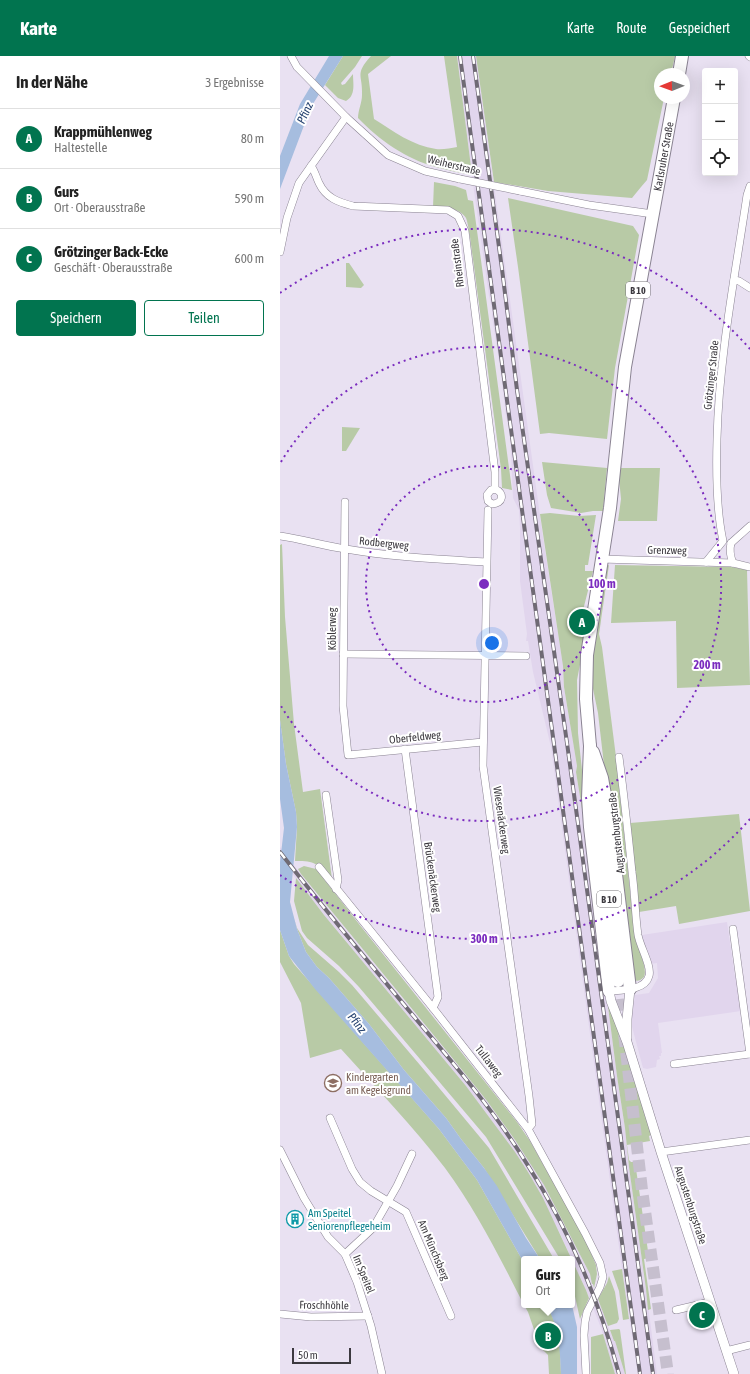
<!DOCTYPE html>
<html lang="de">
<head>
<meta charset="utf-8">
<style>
	body { margin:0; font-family:"Asap Condensed",sans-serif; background:#f2f2f2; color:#222 }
	.controls { position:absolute; right:12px; top:12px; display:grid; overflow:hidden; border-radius:4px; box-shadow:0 4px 16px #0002 }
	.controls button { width:36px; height:36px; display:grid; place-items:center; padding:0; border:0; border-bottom:1px solid #e0e0e0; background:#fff; color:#222; font:20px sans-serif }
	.compass { position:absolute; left:374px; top:12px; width:36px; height:36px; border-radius:50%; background:#fff; box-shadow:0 4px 16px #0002; rotate:269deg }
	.scale { position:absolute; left:12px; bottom:10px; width:59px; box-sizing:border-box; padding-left:4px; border:2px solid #3c393f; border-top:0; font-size:11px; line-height:14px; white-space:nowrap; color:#3c393f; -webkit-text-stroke:3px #fff; paint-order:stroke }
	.you { position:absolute; left:212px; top:587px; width:14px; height:14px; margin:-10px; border:3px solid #fff; border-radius:50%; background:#1a73e8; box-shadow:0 0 0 6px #1a73e833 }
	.badge { display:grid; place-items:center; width:26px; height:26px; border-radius:50%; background:#01744f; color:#fff; font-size:13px; font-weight:700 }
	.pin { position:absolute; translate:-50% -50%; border:2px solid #fff; box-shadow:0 1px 4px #0006 }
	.popup { position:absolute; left:241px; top:1200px; width:54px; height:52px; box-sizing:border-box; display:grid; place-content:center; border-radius:4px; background:#fff; filter:drop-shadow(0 1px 3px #0005); font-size:13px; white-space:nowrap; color:#767676 }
	.popup b { font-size:15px; color:#222 }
	.popup::after { content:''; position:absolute; left:50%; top:100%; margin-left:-8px; border:8px solid transparent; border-top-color:#fff }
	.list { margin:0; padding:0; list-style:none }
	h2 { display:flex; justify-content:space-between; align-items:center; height:52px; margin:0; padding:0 16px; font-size:17px }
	h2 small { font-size:13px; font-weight:400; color:#767676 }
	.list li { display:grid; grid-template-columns:26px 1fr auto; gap:12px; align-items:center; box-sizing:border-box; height:60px; padding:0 16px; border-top:1px solid #e0e0e0 }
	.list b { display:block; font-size:15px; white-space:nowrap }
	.list p { margin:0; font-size:13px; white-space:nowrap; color:#767676 }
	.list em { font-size:13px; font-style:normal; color:#767676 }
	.actions { display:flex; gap:8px; padding:12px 16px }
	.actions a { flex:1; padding:9px 0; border:1px solid #01744f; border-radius:4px; text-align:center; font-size:14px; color:#01744f }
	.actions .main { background:#01744f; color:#fff }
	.icon { flex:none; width:22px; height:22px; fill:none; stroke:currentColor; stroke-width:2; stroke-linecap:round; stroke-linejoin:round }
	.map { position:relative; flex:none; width:470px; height:1318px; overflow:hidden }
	header { display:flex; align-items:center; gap:24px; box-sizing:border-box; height:56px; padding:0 20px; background:#01744f; color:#fff }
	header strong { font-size:19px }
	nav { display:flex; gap:22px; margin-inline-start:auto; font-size:14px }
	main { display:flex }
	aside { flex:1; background:#fff }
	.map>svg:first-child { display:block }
	.built { fill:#e1d5ed }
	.green { fill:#b8caa6 }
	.water { fill:#a6bddf }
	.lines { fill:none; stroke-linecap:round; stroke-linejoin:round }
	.trunk-tunnel { stroke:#c6bfce; stroke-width:12; stroke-dasharray:12 6; stroke-linecap:butt }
	.minor-casing { stroke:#8a8392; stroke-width:8 }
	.tertiary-casing { stroke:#8a8392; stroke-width:10 }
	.primary-casing { stroke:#8a8392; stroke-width:14 }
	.trunk-casing { stroke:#8a8392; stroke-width:14 }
	.minor { stroke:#fff; stroke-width:7 }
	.tertiary { stroke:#fff; stroke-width:9 }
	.primary { stroke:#fff; stroke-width:12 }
	.trunk { stroke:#fff; stroke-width:12 }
	.rail-casing { stroke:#6f6a74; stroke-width:4 }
	.rail { stroke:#fff; stroke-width:2.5; stroke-dasharray:8; stroke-linecap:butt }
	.minor-bridge-casing { stroke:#8a8392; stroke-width:8; stroke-linecap:butt }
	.minor-bridge { stroke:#fff; stroke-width:7 }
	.ring { fill:none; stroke:#7b2cbf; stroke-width:2; stroke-dasharray:2 4 }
	.labels { text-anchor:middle; stroke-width:4; stroke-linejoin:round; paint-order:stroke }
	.shield { fill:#fff; stroke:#767479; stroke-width:1 }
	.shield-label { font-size:10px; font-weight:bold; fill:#3c393f }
	.street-label { font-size:11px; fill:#3c393f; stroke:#fff }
	.education-label { font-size:11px; fill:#785e54; stroke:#fff; text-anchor:start }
	.culture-label { font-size:11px; fill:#0d838f; stroke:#fff; text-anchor:start }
	.water-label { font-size:12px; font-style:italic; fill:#264370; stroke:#fff }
	.centre { fill:#7b2cbf; stroke:#fff; stroke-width:2 }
	.ring-label { font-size:12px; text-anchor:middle; font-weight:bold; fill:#7b2cbf; stroke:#fff; stroke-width:4; stroke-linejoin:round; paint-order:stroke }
</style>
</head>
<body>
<header>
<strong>Karte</strong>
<nav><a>Karte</a><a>Route</a><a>Gespeichert</a></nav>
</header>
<main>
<aside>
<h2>In der Nähe<small>3 Ergebnisse</small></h2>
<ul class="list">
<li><span class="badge">A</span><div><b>Krappmühlenweg</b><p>Haltestelle</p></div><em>80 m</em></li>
<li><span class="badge">B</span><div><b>Gurs</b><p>Ort · Oberausstraße</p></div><em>590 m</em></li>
<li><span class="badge">C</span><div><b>Grötzinger Back-Ecke</b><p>Geschäft · Oberausstraße</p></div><em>600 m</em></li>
</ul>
<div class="actions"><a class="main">Speichern</a><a>Teilen</a></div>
</aside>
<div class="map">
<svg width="470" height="1318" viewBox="0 0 470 1318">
	<rect width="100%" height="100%" fill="#e9e1f2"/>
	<g class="built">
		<path d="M177 0H196L263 481 283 610 284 631 297 710 296 716 304 765 337 1020 345 1072 349 1110 366 1233 377 1318H358L342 1213 271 691 253 616 248 585H246L247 578 240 525V472L239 454 233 442 230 376 226 360 221 318 212 260V252L209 240 194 135Z"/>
		<path d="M0 791 29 829 207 1045 247 1101 264 1129 310 1218 312 1228 334 1285H335L345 1318H335L321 1272 306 1234 281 1180 248 1116 212 1065 186 1030 44 859 0 802Z"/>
		<path d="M447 866 455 921 458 924 461 955 378 967 382 997H381V1000H379L380 1003 377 1004 376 1011 367 1013 363 1012 351 967 355 939 369 937 378 922 377 907 371 908 362 879Z"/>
	</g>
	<g class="green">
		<path d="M63 0H82L75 11 61 27 62 29 65 28 73 18C73 28 76 39 66 45L58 42 45 29Z"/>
		<path d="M91 0H111L88 18 94 63C113 75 133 90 156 93 162 94 171 92 177 91L164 0H177L192 119C180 117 168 114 156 111 126 103 99 84 78 62 78 54 82 47 82 39 83 18 74 19 91 0Z"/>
		<path d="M196 0H395L391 18H380V42H384L367 124 361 131 352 142 268 135 214 126Z"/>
		<path d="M154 126 175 130 186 134 188 144 193 145 232 434 222 432 221 413 190 181C189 176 188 167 186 162 179 151 164 152 153 151Z"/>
		<path d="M228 142 353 170 359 179 335 312 327 383 269 377 260 378 238 211Z"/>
		<path d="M66 207H69L84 229 81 232 66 231Z"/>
		<path d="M62 371 80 372 66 395H62Z"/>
		<path d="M262 406 327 412 323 455H313L301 457 271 452 267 439Z"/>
		<path d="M338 412H380L377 465H338L341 443Z"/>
		<path d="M270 457 299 460 316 459 308 509H305V515H313L301 562 300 571 303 572 304 588 297 624 298 677 323 907 344 987 371 1079 369 1080 370 1085 347 1089 349 1104 351 1106H355L369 1202 364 1203 371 1253 368 1254 366 1233 349 1111 345 1072 337 1020 304 765 296 716 297 710 284 631 283 610 260 458Z"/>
		<path d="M2 488 5 561 14 668 23 736 40 733 52 823C39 809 35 804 15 805L17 771 16 756 6 708 0 664V489Z"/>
		<path d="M329 509 319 578 322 591 336 701 355 882C358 893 368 912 364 921 361 924 358 926 354 924L324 709 318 657 312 628V604L326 510Z"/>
		<path d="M335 509 452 511 467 514 470 629 397 632 396 565 331 567Z"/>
		<path d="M459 758 470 855 399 868 396 850 359 856 350 767Z"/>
		<path d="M24 810 36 813 40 818 79 868 237 1066 250 1085 306 1185 316 1209 317 1218 314 1232 313 1228H312L310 1218 264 1129 235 1084 207 1045 170 999 21 818 18 813Z"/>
		<path d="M16 822 44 859 186 1030 235 1096 248 1116 263 1142 306 1234 309 1242 300 1263 292 1227V1203H280L206 1081 79 931 59 910 27 882 22 875 14 845Z"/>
		<path d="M12 857 17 872 28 889 59 916 72 929 140 1009 209 1092 274 1203H260L204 1112 181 1083 166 1062 124 1014 89 968 49 922 37 911 26 896 17 873Z"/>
		<path d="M0 874 9 900 14 908 159 1073 197 1124 244 1207V1249C220 1202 196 1154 165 1112 133 1070 96 1032 61 993L30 1002 21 947 0 906Z"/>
		<path d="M342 1213 349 1263 343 1264 339 1235 332 1215Z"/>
		<path d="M329 1220 335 1236 339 1263 337 1267 328 1270 318 1243 327 1227Z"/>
		<path d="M244 1249H267L274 1264 278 1281 270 1291 280 1290 281 1318H269L268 1299 260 1291 248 1256Z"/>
		<path d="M339 1273 340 1274 346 1318H345L335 1285H334L330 1274Z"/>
		<path d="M323 1278 335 1318H311V1281Z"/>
	</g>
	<g class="water">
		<path d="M49 0H63L31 51 0 133V100L20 48Z"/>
		<path d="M0 664 6 708 16 756 17 771 10 846 17 873 26 896 37 911 49 922 89 968 124 1014 166 1062 181 1083 204 1112 217 1130 246 1182 260 1203H244V1207L197 1124 159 1073 35 933 9 900 0 874V806L4 772 0 743Z"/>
		<path d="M267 1249H292L297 1271V1318H281C280 1291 279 1274 267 1249Z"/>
	</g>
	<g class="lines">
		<path class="trunk-tunnel" d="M338 925 362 1134 388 1318"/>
		<g class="minor-casing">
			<g id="minor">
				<path d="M11 0 17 11 22 16 66 61 108 99 145 115 180 123"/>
				<path d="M469 0 470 1"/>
				<path d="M66 61 31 110C35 115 36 121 39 127 46 142 58 146 73 150L168 154 178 160 185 175 215 416V433L211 434 207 439 208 445 212 448C223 448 225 437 215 433"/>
				<path d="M240 135 309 149 373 158"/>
				<path d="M0 196 7 162 19 127 31 110"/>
				<path d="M454 224 459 225 470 232"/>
				<path d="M65 446 63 650 68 699 203 686"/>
				<path d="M208 454 203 710 249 1040 252 1068 248 1073"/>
				<path d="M0 480C22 483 44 490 66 493 112 501 160 503 206 506"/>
				<path d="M451 487 470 470"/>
				<path d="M451 487C449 495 450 500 453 507"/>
				<path d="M321 503 453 507 470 511"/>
				<path d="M426 506 443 485C436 452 436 417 437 383 439 301 455 220 467 139L470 130"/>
				<path d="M63 598 246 600"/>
				<path d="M125 693 158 941 153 952"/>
				<path d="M46 739 58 824 56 833"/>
				<path d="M39 811 153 952 248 1073 305 1177 320 1207 323 1221 320 1231 307 1256 305 1266 304 1279 306 1318"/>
				<path d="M453 873 470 998"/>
				<path d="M329 935C341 934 365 935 369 920 372 910 360 891 358 879 355 858 355 837 352 816 348 777 344 739 339 701"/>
				<path d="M394 1008 470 998"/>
				<path d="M50 1062 72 1113 80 1126 91 1135 126 1156 171 1260"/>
				<path d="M0 1094 24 1142 48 1181 65 1198 77 1226 91 1270 102 1318"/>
				<path d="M381 1096 470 1084"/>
				<path d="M65 1198 93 1172 117 1130 132 1098"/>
				<path d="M396 1254 430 1246"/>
				<path d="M0 1258 31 1261 88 1260"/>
				<path d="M446 1295 470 1289"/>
			</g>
		</g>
		<g class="tertiary-casing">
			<g id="tertiary">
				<path d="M329 935 331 945 347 986 381 1096 454 1318"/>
				<path d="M347 982V963L350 933"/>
			</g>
		</g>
		<g class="primary-casing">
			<g id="primary">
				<path d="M399 18 402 0"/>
				<path d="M313 696 322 722 329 761 350 933"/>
				<path id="s1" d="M329 935 310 771 308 742 310 690 306 643 307 599 330 452 345 311 394 42"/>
			</g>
		</g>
		<g class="trunk-casing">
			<path id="trunk" d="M310 690 338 925"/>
		</g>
		<use href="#minor" class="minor"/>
		<use href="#tertiary" class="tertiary"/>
		<use href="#primary" class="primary"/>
		<use href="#trunk" class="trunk"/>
		<g class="rail-casing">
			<g id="rail">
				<path d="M180 0 360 1318"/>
				<path d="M193 0 222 213 237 334 287 687 373 1318"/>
				<path d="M0 796C44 853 90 908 136 963 175 1009 215 1056 247 1108 288 1172 319 1244 339 1318"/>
			</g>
		</g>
		<use href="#rail" class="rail"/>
		<g class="minor-bridge-casing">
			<path id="minor-bridge" d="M180 123 240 135"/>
		</g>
		<use href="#minor-bridge" class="minor-bridge"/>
	</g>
	<g class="ring">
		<circle cx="204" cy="528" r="118"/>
		<path d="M1 406A237 237 0 1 1 1 650"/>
		<path d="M470 763A355 355 0 0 1 0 819M0 237A355 355 0 0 1 470 293"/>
	</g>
	<defs>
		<g id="school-ring" transform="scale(0.9)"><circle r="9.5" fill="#fff" stroke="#8d6e63" stroke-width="1.5"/><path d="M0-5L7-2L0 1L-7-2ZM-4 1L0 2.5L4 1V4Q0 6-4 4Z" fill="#8d6e63"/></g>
		<g id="building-ring" transform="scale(0.9)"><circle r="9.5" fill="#fff" stroke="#0f9aa8" stroke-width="1.5"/><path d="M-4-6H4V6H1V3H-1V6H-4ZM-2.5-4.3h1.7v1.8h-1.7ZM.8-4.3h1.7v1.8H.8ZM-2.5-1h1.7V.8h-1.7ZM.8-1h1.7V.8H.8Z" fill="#0f9aa8"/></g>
	</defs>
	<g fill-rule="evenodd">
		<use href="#school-ring" x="53" y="1027"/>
		<use href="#building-ring" x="15" y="1163"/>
	</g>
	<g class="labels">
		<g class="shield">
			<rect x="346" y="226" width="24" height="16" rx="3"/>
			<rect x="317" y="835" width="24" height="16" rx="3"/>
		</g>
		<g class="shield-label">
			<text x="358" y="238">B 10</text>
			<text x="329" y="847">B 10</text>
		</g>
		<g class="street-label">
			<text dy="4" stroke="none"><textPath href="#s1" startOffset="842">Karlsruher Straße</textPath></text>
			<text transform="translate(174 109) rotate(14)" y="4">Weiherstraße</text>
			<text transform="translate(177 207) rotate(-97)" y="4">Rheinstraße</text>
			<text transform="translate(431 319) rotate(-84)" y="4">Grötzinger Straße</text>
			<text transform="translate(104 487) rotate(6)" y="4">Rodbergweg</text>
			<text transform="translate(387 494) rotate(1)" y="4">Grenzweg</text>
			<text transform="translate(52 573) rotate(-90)" y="4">Köblerweg</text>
			<text transform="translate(135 681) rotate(-6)" y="4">Oberfeldweg</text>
			<text transform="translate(222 764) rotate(82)" y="4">Wiesenäckerweg</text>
			<text transform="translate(336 777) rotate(-96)" y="4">Augustenburgstraße</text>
			<text transform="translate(153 821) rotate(82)" y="4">Brückenäckerweg</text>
			<text transform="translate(209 1005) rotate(52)" y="4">Tullaweg</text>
			<text transform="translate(411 1149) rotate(72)" y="4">Augustenburgstraße</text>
			<text transform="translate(154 1194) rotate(67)" y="4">Am Münchsberg</text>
			<text transform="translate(84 1218) rotate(68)" y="4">Im Speitel</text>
			<text transform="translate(44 1249) rotate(1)" y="4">Froschhöhle</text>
		</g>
		<g class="education-label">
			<text x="66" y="1025">Kindergarten<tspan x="66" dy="13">am Kegelsgrund</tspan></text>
		</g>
		<g class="culture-label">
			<text x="28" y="1161">Am Speitel<tspan x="28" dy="13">Seniorenpflegeheim</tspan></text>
		</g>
		<g class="water-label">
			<text transform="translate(25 57) rotate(-65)" y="4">Pfinz</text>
			<text transform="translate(77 967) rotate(51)" y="4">Pfinz</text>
		</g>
	</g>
	<circle cx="204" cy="528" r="6" class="centre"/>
	<g class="ring-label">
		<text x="322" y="532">100 m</text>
		<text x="427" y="613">200 m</text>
		<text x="204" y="887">300 m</text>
	</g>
</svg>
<div class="controls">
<button>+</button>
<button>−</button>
<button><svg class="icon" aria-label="locate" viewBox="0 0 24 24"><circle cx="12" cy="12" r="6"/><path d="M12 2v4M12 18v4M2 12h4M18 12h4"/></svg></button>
</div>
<svg class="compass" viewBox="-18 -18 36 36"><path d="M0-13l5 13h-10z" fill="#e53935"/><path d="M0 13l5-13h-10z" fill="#767676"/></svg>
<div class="scale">50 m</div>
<div class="you"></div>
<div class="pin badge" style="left:302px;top:566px">A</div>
<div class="pin badge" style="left:268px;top:1280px">B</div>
<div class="popup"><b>Gurs</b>Ort</div>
<div class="pin badge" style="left:422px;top:1259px">C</div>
</div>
</main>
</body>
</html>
